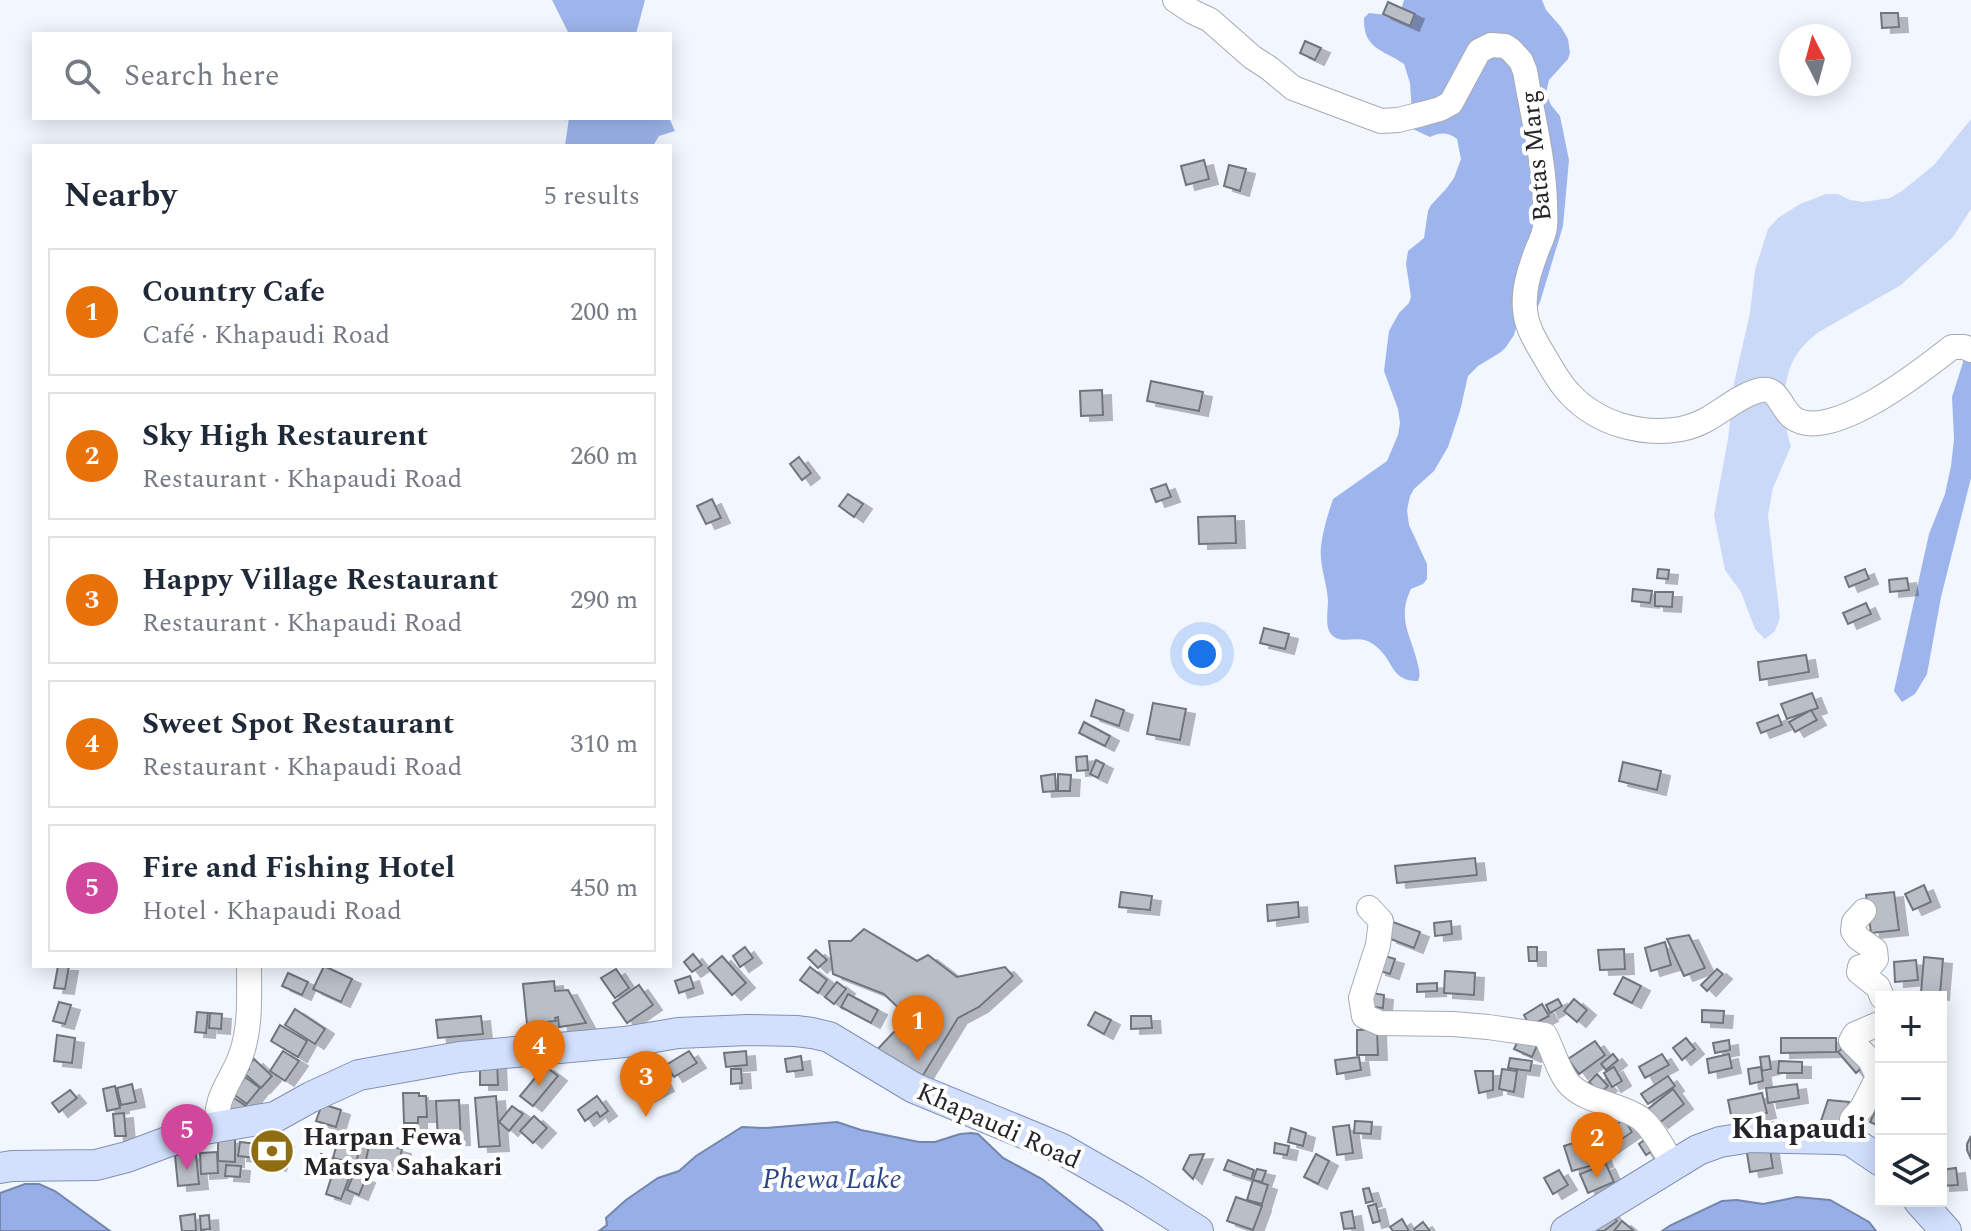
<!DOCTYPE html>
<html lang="en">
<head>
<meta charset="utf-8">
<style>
	body { margin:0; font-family:Spectral,serif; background:#f6f6f7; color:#1f2937 }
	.controls { position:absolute; right:24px; bottom:24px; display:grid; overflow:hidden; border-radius:0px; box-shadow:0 4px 20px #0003 }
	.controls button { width:72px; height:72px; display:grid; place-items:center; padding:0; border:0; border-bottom:2px solid #e0e1e3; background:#fff; color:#1f2937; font:40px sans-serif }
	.compass { position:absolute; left:1779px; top:24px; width:72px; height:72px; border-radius:50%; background:#fff; box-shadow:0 4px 20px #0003; rotate:354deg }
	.you { position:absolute; left:1202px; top:654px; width:28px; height:28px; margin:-20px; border:6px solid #fff; border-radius:50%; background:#1a73e8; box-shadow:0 0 0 12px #1a73e833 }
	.badge { display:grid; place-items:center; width:52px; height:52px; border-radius:50%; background:#8f6d12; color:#fff; font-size:26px; font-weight:700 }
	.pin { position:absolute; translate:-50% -66px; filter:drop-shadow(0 2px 4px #0008) }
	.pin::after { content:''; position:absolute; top:42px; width:28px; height:24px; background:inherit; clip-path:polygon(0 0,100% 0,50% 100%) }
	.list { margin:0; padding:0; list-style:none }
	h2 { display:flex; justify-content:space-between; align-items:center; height:104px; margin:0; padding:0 32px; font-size:34px }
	h2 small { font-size:26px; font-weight:400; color:#747a83 }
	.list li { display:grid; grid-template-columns:52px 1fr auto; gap:24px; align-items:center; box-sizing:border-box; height:128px; margin:0 16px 16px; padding:0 16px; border:2px solid #e0e1e3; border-radius:0px }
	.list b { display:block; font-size:30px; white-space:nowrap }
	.list p { margin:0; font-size:26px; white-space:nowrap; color:#747a83 }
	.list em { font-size:26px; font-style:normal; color:#747a83 }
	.icon { flex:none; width:44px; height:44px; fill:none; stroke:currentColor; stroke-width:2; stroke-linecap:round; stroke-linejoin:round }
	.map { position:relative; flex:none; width:1971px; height:1231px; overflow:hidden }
	.search { position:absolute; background:#fff; box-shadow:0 4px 20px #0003; left:32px; top:32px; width:640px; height:88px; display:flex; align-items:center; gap:20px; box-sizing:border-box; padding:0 28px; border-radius:0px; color:#747a83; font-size:30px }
	.panel { position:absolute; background:#fff; box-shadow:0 4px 20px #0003; left:32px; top:144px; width:640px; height:824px; border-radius:0px }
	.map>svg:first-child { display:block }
	.green { fill:#cbd9f8 }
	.forest { fill:#9db5ec }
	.water { fill:#97afe6; stroke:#7486ad; stroke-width:2 }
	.building { fill:#babec7; stroke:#70747c; stroke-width:2; filter:url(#shadow) }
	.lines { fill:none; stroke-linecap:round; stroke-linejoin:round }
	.minor-casing { stroke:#a6aab3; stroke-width:26 }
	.major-casing { stroke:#8291b3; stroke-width:32 }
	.minor { stroke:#fff; stroke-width:24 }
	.major { stroke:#d2e0fe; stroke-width:30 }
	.labels { text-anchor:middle; stroke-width:8; stroke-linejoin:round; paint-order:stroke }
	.street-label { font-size:26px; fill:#242529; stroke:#fff }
	.poi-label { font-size:26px; font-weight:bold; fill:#242529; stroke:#fff; text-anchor:start }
	.water-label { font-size:28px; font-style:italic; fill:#2c4587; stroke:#fff }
	.quarter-label { font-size:30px; font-weight:bold; fill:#242529; stroke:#fff }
</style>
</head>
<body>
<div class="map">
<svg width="1971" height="1231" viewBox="0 0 1971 1231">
	<defs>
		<filter id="shadow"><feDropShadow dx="9" dy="5" stdDeviation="0" flood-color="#0004"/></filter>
	</defs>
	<rect width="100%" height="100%" fill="#f2f6ff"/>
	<path class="green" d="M1971 119V209L1953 237 1901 285 1817 333C1807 342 1797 351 1792 363 1781 387 1783 422 1791 446L1773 488 1768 515 1780 618 1775 631 1765 639 1755 629 1741 592 1725 570 1714 515 1728 439 1734 383 1750 313 1755 270 1768 229 1778 218 1800 204 1826 194H1838L1850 200 1863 202 1890 198 1902 191 1934 165Z"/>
	<g class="forest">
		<path d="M552 0H645L636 34H569Z"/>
		<path d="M1404 0H1542L1546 10 1561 27 1568 39 1570 53 1568 59 1549 80 1546 93 1551 105 1560 116 1569 160 1563 226 1540 302 1525 336 1518 321 1514 335 1506 347 1501 352 1478 366 1468 376 1460 411 1448 447 1434 471 1414 489 1410 496 1407 510 1409 525 1427 564V579L1423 584 1411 589C1397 618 1410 634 1417 661 1419 669 1421 673 1418 681 1391 681 1394 662 1378 648 1360 631 1345 646 1333 636 1324 629 1328 611 1328 601 1327 582 1319 565 1321 546 1323 530 1328 514 1333 499L1387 461 1398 435 1400 423 1398 409 1384 371 1389 331 1399 313 1409 303 1411 297 1406 264 1408 251 1424 238 1428 211 1431 205 1446 189 1454 178 1461 159 1457 139C1448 132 1440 132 1430 137L1413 129 1410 83 1404 64C1382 49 1363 49 1364 18L1369 13 1386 15 1400 13Z"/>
		<path d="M569 118H669L675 131 659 136 653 146H565Z"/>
		<path d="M1971 337V478L1941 597 1927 674 1915 694 1902 702 1894 691 1929 534 1945 494 1951 466 1954 439 1952 397Z"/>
	</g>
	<g class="water">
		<path d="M837 1122 861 1130 919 1142H935L960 1134 971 1133 978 1134 1003 1158 1042 1179 1096 1222 1103 1231H599L607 1225 606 1218 626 1200 658 1178 679 1171 696 1156 742 1127 766 1128Z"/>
		<path d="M25 1184H39L55 1191 110 1231H0V1193Z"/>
		<path d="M1797 1197 1830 1200 1869 1222 1876 1231H1662L1671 1225 1722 1201 1737 1200 1763 1204Z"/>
	</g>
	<g class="building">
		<path d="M1388 2 1415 14 1410 26 1383 14Z"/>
		<path d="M1881 13H1898L1899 27 1882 28Z"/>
		<path d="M1305 41 1321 48 1315 60 1300 53Z"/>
		<path d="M1204 160 1209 179 1186 185 1181 166Z"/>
		<path d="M1229 165 1246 169 1240 191 1224 186Z"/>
		<path d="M1151 381 1203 392 1199 411 1147 401Z"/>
		<path d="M1102 390 1103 415 1081 416 1080 391Z"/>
		<path d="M799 457 811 473 802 480 790 464Z"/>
		<path d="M1166 484 1171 497 1156 502 1151 489Z"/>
		<path d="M848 494 863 504 854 517 839 506Z"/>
		<path d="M712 499 721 518 706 524 697 506Z"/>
		<path d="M1235 516 1236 543 1199 544 1198 517Z"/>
		<path d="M1658 569 1669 570 1668 579 1657 578Z"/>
		<path d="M1865 569 1869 579 1849 587 1845 577Z"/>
		<path d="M1907 578 1909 590 1890 592 1889 580Z"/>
		<path d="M1633 589 1652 591 1650 603 1632 601Z"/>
		<path d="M1655 592H1673L1672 607 1655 606Z"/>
		<path d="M1866 603 1871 614 1848 624 1843 613Z"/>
		<path d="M1264 628 1289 634 1285 649 1260 643Z"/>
		<path d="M1806 655 1809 672 1760 680 1758 662Z"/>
		<path d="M1812 693 1818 708 1787 719 1781 704Z"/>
		<path d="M1096 700 1124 710 1119 726 1091 716Z"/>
		<path d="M1153 703 1186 709 1180 740 1147 734Z"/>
		<path d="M1811 710 1817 720 1795 732 1789 722Z"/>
		<path d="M1778 715 1782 725 1761 733 1757 723Z"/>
		<path d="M1084 722 1110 736 1105 746 1079 733Z"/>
		<path d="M1087 756 1088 770 1077 771 1076 757Z"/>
		<path d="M1096 760 1104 764 1098 778 1090 774Z"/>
		<path d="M1623 762 1661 771 1657 790 1619 781Z"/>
		<path d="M1055 774 1056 791 1043 792 1041 776Z"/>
		<path d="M1058 774 1071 775 1070 791H1058Z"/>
		<path d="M1475 858 1477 875 1397 883 1395 866Z"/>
		<path d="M1924 885 1931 902 1913 910 1905 894Z"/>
		<path d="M1121 892 1152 896 1150 910 1119 907Z"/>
		<path d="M1894 892 1899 930 1871 933 1866 895Z"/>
		<path d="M1298 902 1299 917 1268 921 1267 905Z"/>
		<path d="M1451 921 1452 934 1435 936 1434 923Z"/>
		<path d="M1393 922 1420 932 1414 948 1388 938Z"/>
		<path d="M864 929 917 961 928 955 957 977 1005 967 1013 976 979 1007 958 1018 919 1082 873 1054 908 1017 884 994 833 974 829 941H851Z"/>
		<path d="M1689 935 1705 968 1684 976 1667 939Z"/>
		<path d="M1665 942 1671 965 1651 971 1645 948Z"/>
		<path d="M745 947 753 958 740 967 733 956Z"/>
		<path d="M1528 947H1537V961H1529Z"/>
		<path d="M1624 949 1625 969 1600 970 1598 950Z"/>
		<path d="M816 950 827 960 818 968 808 958Z"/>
		<path d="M693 954 702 965 692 972 684 962Z"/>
		<path d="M1381 955 1395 959 1390 974 1377 970Z"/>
		<path d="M722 956 746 983 732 995 708 968Z"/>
		<path d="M1924 957 1943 959 1940 995 1921 993Z"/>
		<path d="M1916 960 1918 980 1895 982 1894 962Z"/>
		<path d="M58 966H69L65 989 54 988Z"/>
		<path d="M324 966 352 979 341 1002 313 989Z"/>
		<path d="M810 967 827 980 818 993 800 980Z"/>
		<path d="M616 969 629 988 615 998 601 978Z"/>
		<path d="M1717 969 1723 974 1707 991 1701 985Z"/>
		<path d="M1445 971 1475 973 1474 995 1444 993Z"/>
		<path d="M288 973 308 982 302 995 282 986Z"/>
		<path d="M690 976 694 988 679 993 675 981Z"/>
		<path d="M1623 977 1641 986 1632 1003 1614 994Z"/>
		<path d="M554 981 555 991 568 990 586 1023 559 1027 558 1017 555 1018 556 1021 527 1024 523 984Z"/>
		<path d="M837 982 846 989 834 1004 825 997Z"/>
		<path d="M1437 983V991L1417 992V984Z"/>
		<path d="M639 985 653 1005 627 1023 613 1003Z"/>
		<path d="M1367 992 1384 995 1383 1008 1365 1006Z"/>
		<path d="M848 994 878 1010 871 1023 841 1007Z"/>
		<path d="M1558 999 1562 1006 1550 1013 1546 1005Z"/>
		<path d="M1574 999 1587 1010 1577 1022 1564 1011Z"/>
		<path d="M59 1002 71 1005 65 1024 53 1021Z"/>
		<path d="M1542 1004 1549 1016 1530 1026 1524 1015Z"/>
		<path d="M295 1009 325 1029 315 1044 285 1025Z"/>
		<path d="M1702 1010 1724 1011 1723 1023 1702 1022Z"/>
		<path d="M197 1012 208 1013 206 1033 195 1032Z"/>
		<path d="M1095 1012 1111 1020 1104 1034 1088 1025Z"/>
		<path d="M210 1013 222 1014 221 1029 209 1028Z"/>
		<path d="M481 1016 483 1034 438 1038 436 1020Z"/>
		<path d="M1131 1016H1151L1152 1028 1131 1029Z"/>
		<path d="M280 1025 307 1041 298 1057 271 1041Z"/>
		<path d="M1357 1030H1377L1378 1055H1357Z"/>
		<path d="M57 1035 75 1038 72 1063 54 1061Z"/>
		<path d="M1520 1037 1537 1046 1532 1057 1514 1049Z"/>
		<path d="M1686 1038 1695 1049 1682 1060 1673 1048Z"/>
		<path d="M1781 1038H1836V1052L1781 1053Z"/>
		<path d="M1729 1040 1730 1050 1715 1053 1713 1043Z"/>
		<path d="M1595 1041 1605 1055 1579 1074 1568 1059Z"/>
		<path d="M1847 1044 1865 1065 1856 1073 1838 1052Z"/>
		<path d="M283 1051 299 1061 285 1081 270 1071Z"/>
		<path d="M689 1051 697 1063 674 1077 666 1065Z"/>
		<path d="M746 1051 747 1065 726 1067 724 1053Z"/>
		<path d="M1613 1054 1618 1060 1606 1070 1601 1064Z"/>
		<path d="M1662 1054 1669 1065 1645 1078 1639 1067Z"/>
		<path d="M1729 1054 1732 1068 1709 1073 1707 1059Z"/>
		<path d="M801 1056 803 1070 787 1072 785 1059Z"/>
		<path d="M1769 1056 1771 1069 1762 1071 1760 1057Z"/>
		<path d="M1359 1057 1361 1070 1337 1074 1335 1060Z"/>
		<path d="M1510 1058 1532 1061 1530 1071 1508 1068Z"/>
		<path d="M254 1059 272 1076 261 1088 245 1074 249 1069 247 1067Z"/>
		<path d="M497 1059 498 1085H480V1060Z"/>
		<path d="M1779 1061 1802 1062V1073H1778Z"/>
		<path d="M545 1066 558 1076 533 1106 520 1096Z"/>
		<path d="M1614 1067 1622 1081 1612 1087 1604 1073Z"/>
		<path d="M1761 1067 1763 1081 1750 1084 1748 1069Z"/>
		<path d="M731 1069H741L742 1083 731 1084Z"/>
		<path d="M1502 1069 1517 1071 1514 1092 1499 1089Z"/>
		<path d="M1475 1071H1493V1090L1479 1093Z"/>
		<path d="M658 1073 665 1086 638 1101 631 1088Z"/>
		<path d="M1597 1074 1608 1086 1600 1093 1589 1082Z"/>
		<path d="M1668 1076 1675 1086 1648 1104 1641 1094Z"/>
		<path d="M245 1077 260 1088 247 1104 233 1094Z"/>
		<path d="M132 1084 136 1102 121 1105 117 1088Z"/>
		<path d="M1797 1084 1799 1098 1768 1103 1766 1088Z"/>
		<path d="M115 1086 120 1108 107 1111 103 1089Z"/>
		<path d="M1673 1089 1684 1104 1659 1123 1648 1109Z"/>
		<path d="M70 1090 77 1098 59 1112 52 1103Z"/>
		<path d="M403 1093H419V1096H426L427 1117H418V1123H404Z"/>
		<path d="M1762 1093 1767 1113 1732 1120 1728 1100Z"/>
		<path d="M231 1096 246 1106 242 1116 225 1110Z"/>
		<path d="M496 1096 500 1146 479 1147 475 1098Z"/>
		<path d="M597 1096 608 1111 600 1117 597 1112 585 1121 578 1110Z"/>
		<path d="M459 1100 461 1140 438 1141 436 1101Z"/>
		<path d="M1828 1100 1849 1102 1844 1125 1821 1121Z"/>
		<path d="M322 1104 341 1110 336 1127 316 1121Z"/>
		<path d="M1878 1105 1881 1107V1127L1870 1122Z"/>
		<path d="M512 1106 523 1114 509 1131 499 1122Z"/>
		<path d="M124 1113 126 1136H115L113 1114Z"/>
		<path d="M534 1116 547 1128 533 1143 520 1131Z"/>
		<path d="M1624 1119 1632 1132 1609 1148 1600 1136Z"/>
		<path d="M1355 1121 1372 1122 1371 1134 1354 1133Z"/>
		<path d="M1349 1125 1353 1153 1337 1155 1333 1127Z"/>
		<path d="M1291 1128 1306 1133 1303 1146 1288 1142Z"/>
		<path d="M266 1136 285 1142 277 1166 258 1159Z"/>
		<path d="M339 1136 361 1141 356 1164 333 1158Z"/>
		<path d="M1596 1136 1604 1162 1572 1171 1564 1146Z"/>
		<path d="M1971 1136V1159L1967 1150V1144Z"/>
		<path d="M218 1138 235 1139V1162L218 1161Z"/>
		<path d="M1647 1138 1655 1149 1646 1155 1639 1144Z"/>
		<path d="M370 1141 402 1149 397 1172 365 1164Z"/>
		<path d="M240 1142 258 1144 257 1158 238 1156Z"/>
		<path d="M1275 1143 1289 1146 1287 1155 1274 1153Z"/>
		<path d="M1769 1143 1773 1168 1750 1172 1746 1147Z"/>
		<path d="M217 1152 218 1173 201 1174 200 1153Z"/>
		<path d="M196 1154 199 1184 178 1186 175 1155Z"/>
		<path d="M321 1154 335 1159 331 1169 317 1163Z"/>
		<path d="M1204 1154 1193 1179 1183 1169 1190 1155Z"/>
		<path d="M1316 1154 1329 1161 1318 1184 1304 1177Z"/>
		<path d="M1228 1160 1254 1170 1251 1179 1224 1170Z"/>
		<path d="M337 1161 354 1168 351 1178 333 1171Z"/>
		<path d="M1606 1164 1614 1182 1588 1193 1580 1174Z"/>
		<path d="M226 1165 241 1166 240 1177 225 1176Z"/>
		<path d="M1956 1168 1958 1185 1941 1186V1170Z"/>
		<path d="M1257 1169 1266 1171 1262 1182 1253 1180Z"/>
		<path d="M1559 1170 1568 1185 1553 1194 1544 1178Z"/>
		<path d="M333 1172 349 1178 341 1199 326 1194Z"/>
		<path d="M354 1173 366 1178 359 1195 347 1190Z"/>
		<path d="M1253 1180 1268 1185 1262 1204 1247 1200Z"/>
		<path d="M1369 1188 1373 1201 1366 1203 1363 1189Z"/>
		<path d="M1236 1197 1262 1206 1253 1230 1227 1221Z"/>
		<path d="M1376 1204 1380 1221 1373 1223 1368 1206Z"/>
		<path d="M1352 1211 1355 1228 1344 1229 1341 1213Z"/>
		<path d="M1610 1212 1617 1221 1604 1231H1592Z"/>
		<path d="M195 1214 196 1231H182L180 1216Z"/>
		<path d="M209 1215 210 1229 201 1230 200 1216Z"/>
		<path d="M1402 1219 1409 1231H1393L1390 1227Z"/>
		<path d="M1622 1221 1633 1230V1231H1614Z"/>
		<path d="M1423 1222 1430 1231H1415L1414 1229Z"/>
	</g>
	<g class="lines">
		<g class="minor-casing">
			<g id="minor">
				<path d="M1175 0 1193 12 1210 20 1252 57 1269 68 1293 88 1381 121 1398 120 1422 114 1440 109 1451 103 1479 51 1491 45 1505 46 1511 50 1521 61 1525 71C1532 114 1544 159 1545 203 1545 211 1546 219 1545 227 1544 235 1540 243 1537 250 1530 269 1523 289 1525 309 1526 327 1537 344 1546 359 1553 371 1560 384 1570 394 1598 424 1642 436 1681 429 1713 423 1730 399 1757 391 1778 384 1779 406 1792 417 1828 446 1924 369 1952 347H1964L1971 350"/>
				<path d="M1369 908 1381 921 1378 945 1361 998 1364 1016 1380 1023 1453 1024 1488 1027 1545 1035C1553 1050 1559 1074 1571 1086 1589 1103 1620 1104 1640 1118 1652 1126 1665 1152 1673 1164"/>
				<path d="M1864 911 1854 922 1853 931 1858 938 1875 950 1876 959 1871 965 1860 967 1859 972 1878 987 1882 997"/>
				<path d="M218 1127C213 1098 232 1081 241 1055 251 1027 249 996 249 966"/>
				<path d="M1850 1140 1852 1119 1862 1108 1878 1077 1870 1060 1851 1041 1855 1034 1881 1023"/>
			</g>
		</g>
		<g class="major-casing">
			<g id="major">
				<path d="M0 1168 12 1166 96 1165 127 1157 199 1130 275 1117 311 1097 359 1075 460 1057 625 1042 678 1033 748 1030 796 1031 812 1033 829 1037 914 1088 1060 1148 1135 1191 1198 1231"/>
				<path d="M1919 1201 1946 1231"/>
				<path d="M1566 1231 1698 1150 1720 1142 1751 1137 1836 1139 1850 1140 1881 1161"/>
			</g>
		</g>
		<use href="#minor" class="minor"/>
		<use href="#major" class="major"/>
	</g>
	<defs>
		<g id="bank-disc" transform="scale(2.3)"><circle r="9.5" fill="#8f6d12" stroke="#fff"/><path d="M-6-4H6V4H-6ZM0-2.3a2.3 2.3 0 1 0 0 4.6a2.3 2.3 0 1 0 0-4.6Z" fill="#fff"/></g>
	</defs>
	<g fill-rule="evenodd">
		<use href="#bank-disc" x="272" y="1151"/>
	</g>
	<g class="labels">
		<g class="street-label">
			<text transform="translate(1535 156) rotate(-96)" y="9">Batas Marg</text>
			<text transform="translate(999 1125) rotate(24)" y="9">Khapaudi Road</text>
		</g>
		<g class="poi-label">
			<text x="303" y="1145">Harpan Fewa<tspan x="303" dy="30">Matsya Sahakari</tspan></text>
		</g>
		<g class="water-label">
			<text x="832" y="1188">Phewa Lake</text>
		</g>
		<g class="quarter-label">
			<text x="1799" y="1138">Khapaudi</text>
		</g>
	</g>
</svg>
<div class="controls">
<button>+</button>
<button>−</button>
<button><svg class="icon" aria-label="layers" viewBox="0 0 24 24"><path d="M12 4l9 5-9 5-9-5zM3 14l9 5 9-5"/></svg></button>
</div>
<svg class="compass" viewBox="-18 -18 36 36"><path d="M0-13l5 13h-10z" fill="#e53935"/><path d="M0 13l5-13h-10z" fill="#747a83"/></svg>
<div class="you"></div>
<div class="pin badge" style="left:918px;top:1061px;background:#e8710a">1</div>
<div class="pin badge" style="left:1597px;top:1178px;background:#e8710a">2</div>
<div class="pin badge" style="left:646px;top:1117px;background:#e8710a">3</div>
<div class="pin badge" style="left:539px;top:1086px;background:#e8710a">4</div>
<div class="pin badge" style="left:187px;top:1170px;background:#d1479c">5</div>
<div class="search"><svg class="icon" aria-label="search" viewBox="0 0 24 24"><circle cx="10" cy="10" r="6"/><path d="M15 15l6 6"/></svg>Search here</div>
<section class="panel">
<h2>Nearby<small>5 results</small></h2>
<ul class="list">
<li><span class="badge" style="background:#e8710a">1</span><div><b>Country Cafe</b><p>Café · Khapaudi Road</p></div><em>200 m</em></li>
<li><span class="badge" style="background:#e8710a">2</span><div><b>Sky High Restaurent</b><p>Restaurant · Khapaudi Road</p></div><em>260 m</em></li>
<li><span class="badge" style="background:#e8710a">3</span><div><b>Happy Village Restaurant</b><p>Restaurant · Khapaudi Road</p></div><em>290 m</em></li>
<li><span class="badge" style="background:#e8710a">4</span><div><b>Sweet Spot Restaurant</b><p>Restaurant · Khapaudi Road</p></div><em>310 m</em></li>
<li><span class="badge" style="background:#d1479c">5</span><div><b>Fire and Fishing Hotel</b><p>Hotel · Khapaudi Road</p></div><em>450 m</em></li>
</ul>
</section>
</div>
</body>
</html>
